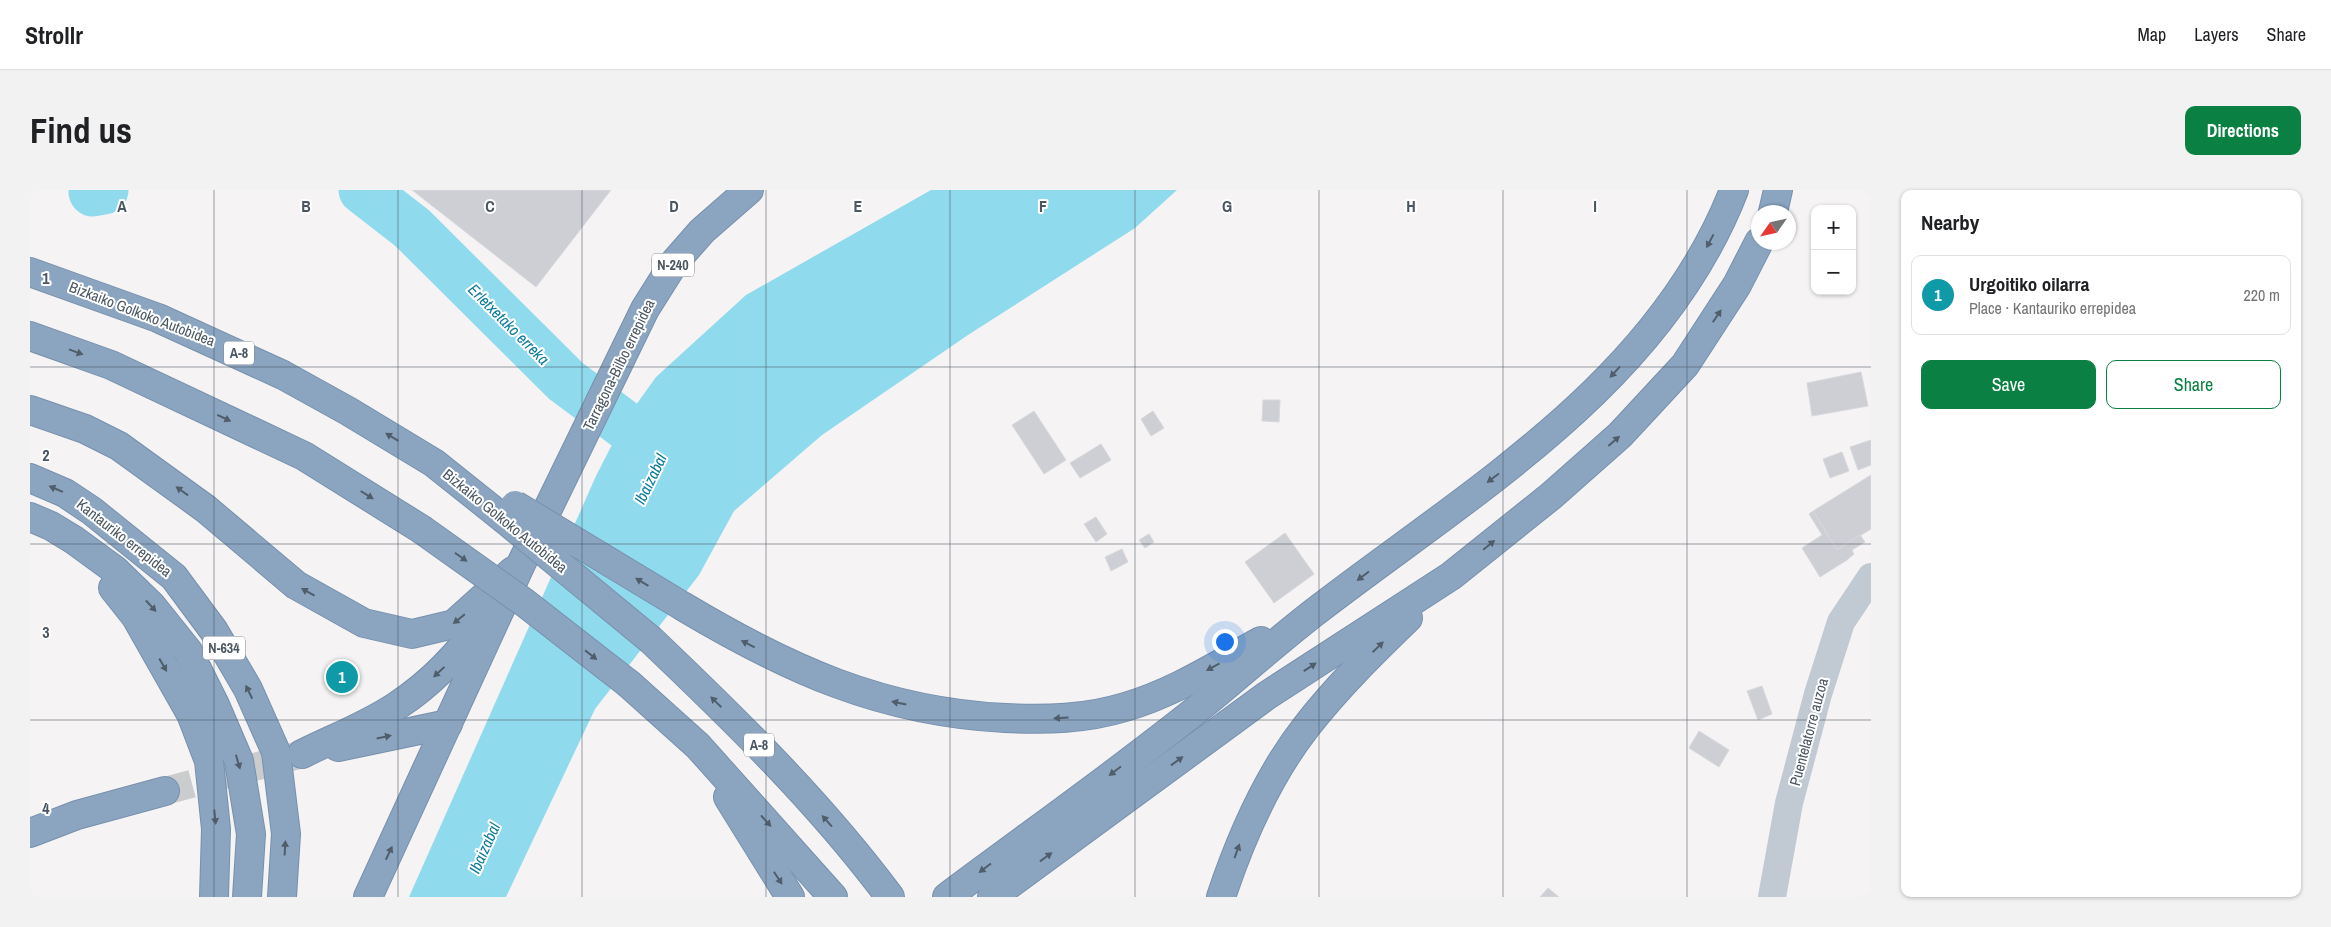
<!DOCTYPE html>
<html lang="en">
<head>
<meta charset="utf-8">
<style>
	body { margin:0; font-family:"Archivo Narrow",sans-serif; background:#f2f2f2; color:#202124 }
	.controls { position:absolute; right:15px; top:15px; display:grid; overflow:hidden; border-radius:10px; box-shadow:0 1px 4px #0004 }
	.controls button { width:45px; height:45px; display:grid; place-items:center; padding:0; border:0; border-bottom:1px solid #e0e0e0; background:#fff; color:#202124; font:25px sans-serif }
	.compass { position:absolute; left:1721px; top:15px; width:45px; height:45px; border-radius:50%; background:#fff; box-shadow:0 1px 4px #0004; rotate:236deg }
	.you { position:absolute; left:1194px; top:451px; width:18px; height:18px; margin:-12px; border:4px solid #fff; border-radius:50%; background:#1a73e8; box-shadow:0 0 0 8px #1a73e833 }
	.badge { display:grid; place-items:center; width:32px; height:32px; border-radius:50%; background:#0b8043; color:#fff; font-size:16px; font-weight:700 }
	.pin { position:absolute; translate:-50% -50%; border:2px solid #fff; box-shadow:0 1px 5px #0006 }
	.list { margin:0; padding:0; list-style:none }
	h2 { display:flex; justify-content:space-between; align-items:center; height:65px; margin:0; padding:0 20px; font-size:21px }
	h2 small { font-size:16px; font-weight:400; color:#757577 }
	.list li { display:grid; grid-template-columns:32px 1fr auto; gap:15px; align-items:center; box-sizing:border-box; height:80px; margin:0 10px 10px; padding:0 10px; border:1px solid #e0e0e0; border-radius:10px }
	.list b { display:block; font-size:19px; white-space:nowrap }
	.list p { margin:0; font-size:16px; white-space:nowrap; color:#757577 }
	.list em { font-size:16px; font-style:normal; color:#757577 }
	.actions { display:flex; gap:10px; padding:15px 20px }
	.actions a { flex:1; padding:11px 0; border:1px solid #0b8043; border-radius:10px; text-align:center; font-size:18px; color:#0b8043 }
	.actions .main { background:#0b8043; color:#fff }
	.map { position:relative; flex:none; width:1841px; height:707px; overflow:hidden; border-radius:10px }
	header { display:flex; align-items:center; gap:30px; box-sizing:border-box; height:70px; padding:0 25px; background:#fff; border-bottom:1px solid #e0e0e0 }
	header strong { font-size:24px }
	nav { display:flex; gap:28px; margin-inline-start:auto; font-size:18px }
	.intro { display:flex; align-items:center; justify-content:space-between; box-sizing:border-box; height:120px; padding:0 30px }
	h1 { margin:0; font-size:35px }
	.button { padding:12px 22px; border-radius:10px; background:#0b8043; color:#fff; font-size:18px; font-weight:700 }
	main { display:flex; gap:30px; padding:0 30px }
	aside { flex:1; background:#fff; border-radius:10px; box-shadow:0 1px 4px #0004 }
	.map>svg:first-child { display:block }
	.water { fill:#90daee }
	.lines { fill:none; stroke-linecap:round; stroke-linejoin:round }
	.river { stroke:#90daee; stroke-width:49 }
	.building { fill:#cdcfd5; stroke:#d7d9de }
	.highway-tunnel { stroke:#caccce; stroke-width:28; stroke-dasharray:28 14; stroke-linecap:butt }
	.highway-casing { stroke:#7690ad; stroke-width:30 }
	.minor { stroke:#c1cad2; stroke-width:28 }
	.highway { stroke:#8ba5c1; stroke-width:28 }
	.highway-bridge-casing { stroke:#7690ad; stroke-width:30; stroke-linecap:butt }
	.highway-bridge { stroke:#8ba5c1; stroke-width:28 }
	.oneway { fill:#505e6b }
	.grid { fill:none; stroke:#4a5661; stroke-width:1; stroke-opacity:0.55 }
	.labels { text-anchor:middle; stroke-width:4; stroke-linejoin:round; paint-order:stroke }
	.shield { fill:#fff; stroke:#808990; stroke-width:1 }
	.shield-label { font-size:14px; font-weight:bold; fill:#4a5661 }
	.street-label { font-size:15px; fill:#4a5661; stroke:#fff }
	.water-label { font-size:16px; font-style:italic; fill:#0c7c9b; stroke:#fff }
	.grid-label { font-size:16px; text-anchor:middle; font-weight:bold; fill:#4a5661; stroke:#fff; stroke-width:4; stroke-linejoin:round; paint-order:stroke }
</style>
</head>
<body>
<header>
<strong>Strollr</strong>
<nav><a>Map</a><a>Layers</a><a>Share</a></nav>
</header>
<div class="intro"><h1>Find us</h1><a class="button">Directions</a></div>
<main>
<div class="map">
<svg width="1841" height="707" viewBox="0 0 1841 707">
	<rect width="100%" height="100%" fill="#f5f3f3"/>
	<path class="water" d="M901 0H1147L1105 38 938 145 792 245 704 321 669 385 565 519 476 707H379L566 286 593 233 626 187 716 105Z"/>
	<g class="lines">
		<g class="river">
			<path d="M333 0 382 38 536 191 631 262"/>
			<path d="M63 2 74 0"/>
		</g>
	</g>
	<g class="building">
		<path d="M382 0H581L506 97Z"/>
		<path d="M1831 182 1838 216 1782 226 1777 193Z"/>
		<path d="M1233 210H1250L1249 232 1232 231Z"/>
		<path d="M1004 221 1036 270 1014 284 982 235Z"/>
		<path d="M1123 221 1134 238 1121 246 1111 229Z"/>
		<path d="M1841 250V275L1828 280 1820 257Z"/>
		<path d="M1071 254 1081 270 1050 288 1040 273Z"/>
		<path d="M1812 262 1819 281 1800 288 1793 269Z"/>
		<path d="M1841 285V339L1807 360 1783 321Z"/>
		<path d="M1783 321 1807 360 1830 345 1835 352 1822 360 1824 364 1817 370 1790 387 1772 358 1792 345 1779 324Z"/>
		<path d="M1066 327 1077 344 1066 352 1054 334Z"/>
		<path d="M1255 343 1284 384 1244 413 1215 372Z"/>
		<path d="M1119 344 1124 352 1115 358 1109 350Z"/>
		<path d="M1092 359 1098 372 1081 381 1075 367Z"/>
		<path d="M1732 496 1742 524 1728 530 1717 501Z"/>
		<path d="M1669 541 1699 560 1689 577 1659 558Z"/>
		<path d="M1518 698 1529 707H1510Z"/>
	</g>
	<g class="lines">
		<path class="highway-tunnel" d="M135 601 269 565"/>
		<g class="highway-casing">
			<g id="highway">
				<path d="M1743 22 1748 0"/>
				<path d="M0 82 128 128 253 185 318 221 404 273 473 328"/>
				<path d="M0 146 81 175 274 266 391 339"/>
				<path d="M0 220 55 239 89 256 176 319 266 395 334 433 382 444 424 434 483 381"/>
				<path d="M0 288 35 303 62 321 144 387 184 441 218 499 246 562 256 644 252 707"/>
				<path d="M0 327 21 336 44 350 85 380 122 416 158 461 185 515 209 571 221 644 217 707"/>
				<path d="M83 398 106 427 161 524 179 571 186 639 184 707"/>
				<path d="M654 417C758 479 852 522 975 528 1016 530 1056 529 1095 517 1144 503 1187 475 1231 451"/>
				<path d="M621 450C706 531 790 613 860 707"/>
				<path d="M599 494 668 556 803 707"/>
				<path d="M308 557 418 534"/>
				<path d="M272 564C304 548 339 535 368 515 403 492 430 463 454 429"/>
				<path d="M698 607 760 707"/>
				<path d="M0 643 47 625 135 601"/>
				<path d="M338 707 491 374 615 119 644 73 672 41 719 0"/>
				<path d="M917 707C1001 644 1088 583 1170 517 1211 484 1249 449 1290 418 1445 299 1630 191 1704 0"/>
				<path d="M962 707 1236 506 1421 386 1521 306 1590 245 1655 175 1707 95 1729 52"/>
				<path d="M1191 707C1211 647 1237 587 1276 537 1307 497 1343 462 1378 428"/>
			</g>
		</g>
		<path class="minor" d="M1742 707 1759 613 1788 504 1811 432 1841 387"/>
		<use href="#highway" class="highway"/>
		<g class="highway-bridge-casing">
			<g id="highway-bridge">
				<path d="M485 315 654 417"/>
				<path d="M473 328 621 450"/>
				<path d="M391 339 495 413 599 494"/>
			</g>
		</g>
		<use href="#highway-bridge" class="highway-bridge"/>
	</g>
	<defs><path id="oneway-solid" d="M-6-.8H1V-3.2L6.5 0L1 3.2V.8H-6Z" transform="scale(1.25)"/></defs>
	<g class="oneway">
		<use href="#oneway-solid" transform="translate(1680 51) rotate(118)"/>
		<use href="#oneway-solid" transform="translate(1687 126) rotate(-56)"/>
		<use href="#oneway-solid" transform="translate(46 162) rotate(20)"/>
		<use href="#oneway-solid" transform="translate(1585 182) rotate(132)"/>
		<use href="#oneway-solid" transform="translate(194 228) rotate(25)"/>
		<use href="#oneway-solid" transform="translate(362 247) rotate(-149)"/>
		<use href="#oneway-solid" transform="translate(1584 251) rotate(-41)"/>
		<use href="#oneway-solid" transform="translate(1463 288) rotate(143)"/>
		<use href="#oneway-solid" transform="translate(26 299) rotate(-157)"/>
		<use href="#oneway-solid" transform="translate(152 301) rotate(-144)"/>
		<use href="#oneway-solid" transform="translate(337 305) rotate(32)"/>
		<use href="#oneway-solid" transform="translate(1459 355) rotate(-39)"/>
		<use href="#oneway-solid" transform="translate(431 367) rotate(35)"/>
		<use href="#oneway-solid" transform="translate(1333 386) rotate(143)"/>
		<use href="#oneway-solid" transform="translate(612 392) rotate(-149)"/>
		<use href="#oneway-solid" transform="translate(278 402) rotate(-151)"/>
		<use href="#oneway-solid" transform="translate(121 416) rotate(47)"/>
		<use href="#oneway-solid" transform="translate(429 429) rotate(141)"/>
		<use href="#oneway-solid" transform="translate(718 454) rotate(-153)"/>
		<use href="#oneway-solid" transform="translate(1348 457) rotate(-44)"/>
		<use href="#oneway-solid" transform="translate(561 465) rotate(38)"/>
		<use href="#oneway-solid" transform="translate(133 475) rotate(60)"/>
		<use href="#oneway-solid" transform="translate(1183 477) rotate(151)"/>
		<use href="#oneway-solid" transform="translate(1280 477) rotate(-33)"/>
		<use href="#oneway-solid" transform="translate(409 482) rotate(137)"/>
		<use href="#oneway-solid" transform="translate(219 502) rotate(-116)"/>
		<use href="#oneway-solid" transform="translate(686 512) rotate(-136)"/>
		<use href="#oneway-solid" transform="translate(869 513) rotate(-168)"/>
		<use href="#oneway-solid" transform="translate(1031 528) rotate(176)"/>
		<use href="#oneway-solid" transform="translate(354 547) rotate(-12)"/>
		<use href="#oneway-solid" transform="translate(1147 571) rotate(-36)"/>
		<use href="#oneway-solid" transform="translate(208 572) rotate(74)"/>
		<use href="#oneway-solid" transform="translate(1085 581) rotate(143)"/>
		<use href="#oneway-solid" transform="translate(185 627) rotate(84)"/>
		<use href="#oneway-solid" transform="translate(736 631) rotate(48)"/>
		<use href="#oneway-solid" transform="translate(797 631) rotate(-132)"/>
		<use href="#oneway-solid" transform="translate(255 658) rotate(-87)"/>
		<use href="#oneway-solid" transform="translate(1207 661) rotate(-70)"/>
		<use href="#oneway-solid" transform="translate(359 663) rotate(-65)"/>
		<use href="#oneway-solid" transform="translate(1016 667) rotate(-36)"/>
		<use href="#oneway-solid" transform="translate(955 678) rotate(143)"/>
		<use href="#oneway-solid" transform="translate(748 688) rotate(57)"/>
	</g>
	<path class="grid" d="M184 0V707M368 0V707M552 0V707M736 0V707M920 0V707M1105 0V707M1289 0V707M1473 0V707M1657 0V707M0 177H1841M0 354H1841M0 530H1841"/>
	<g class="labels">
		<g class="shield">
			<rect x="622" y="63.5" width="42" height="23" rx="4"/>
			<rect x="194" y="151.5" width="30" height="23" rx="4"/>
			<rect x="173" y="446.5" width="42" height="23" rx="4"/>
			<rect x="714" y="543.5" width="30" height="23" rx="4"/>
		</g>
		<g class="shield-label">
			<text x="643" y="80">N-240</text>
			<text x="209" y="168">A-8</text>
			<text x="194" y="463">N-634</text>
			<text x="729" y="560">A-8</text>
		</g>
		<g class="street-label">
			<text transform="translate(112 124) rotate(21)" y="5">Bizkaiko Golkoko Autobidea</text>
			<text transform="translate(589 175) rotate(-64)" y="5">Tarragona-Bilbo errepidea</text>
			<text transform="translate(475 331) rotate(39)" y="5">Bizkaiko Golkoko Autobidea</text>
			<text transform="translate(94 348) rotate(38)" y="5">Kantauriko errepidea</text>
			<text transform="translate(1779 542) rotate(-75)" y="5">Puentelatorre auzoa</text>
		</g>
		<g class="water-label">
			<text transform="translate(479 134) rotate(45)" y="6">Erletxetako erreka</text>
			<text transform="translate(620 289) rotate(-64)" y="6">Ibaizabal</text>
			<text transform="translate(454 658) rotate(-66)" y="6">Ibaizabal</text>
		</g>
	</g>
	<g class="grid-label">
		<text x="92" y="22">A</text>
		<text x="276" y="22">B</text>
		<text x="460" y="22">C</text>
		<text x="644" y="22">D</text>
		<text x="828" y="22">E</text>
		<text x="1013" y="22">F</text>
		<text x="1197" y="22">G</text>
		<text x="1381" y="22">H</text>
		<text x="1565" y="22">I</text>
		<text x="16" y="94">1</text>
		<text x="16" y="271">2</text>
		<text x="16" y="448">3</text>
		<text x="16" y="624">4</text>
	</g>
</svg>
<div class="controls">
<button>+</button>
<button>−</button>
</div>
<svg class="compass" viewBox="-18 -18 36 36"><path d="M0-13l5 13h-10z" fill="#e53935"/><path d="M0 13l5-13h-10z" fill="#757577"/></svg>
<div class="you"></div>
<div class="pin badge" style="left:312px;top:487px;background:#0f9aa8">1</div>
</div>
<aside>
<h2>Nearby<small></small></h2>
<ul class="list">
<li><span class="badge" style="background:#0f9aa8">1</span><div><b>Urgoitiko oilarra</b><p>Place · Kantauriko errepidea</p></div><em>220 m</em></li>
</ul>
<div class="actions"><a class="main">Save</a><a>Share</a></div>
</aside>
</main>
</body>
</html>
